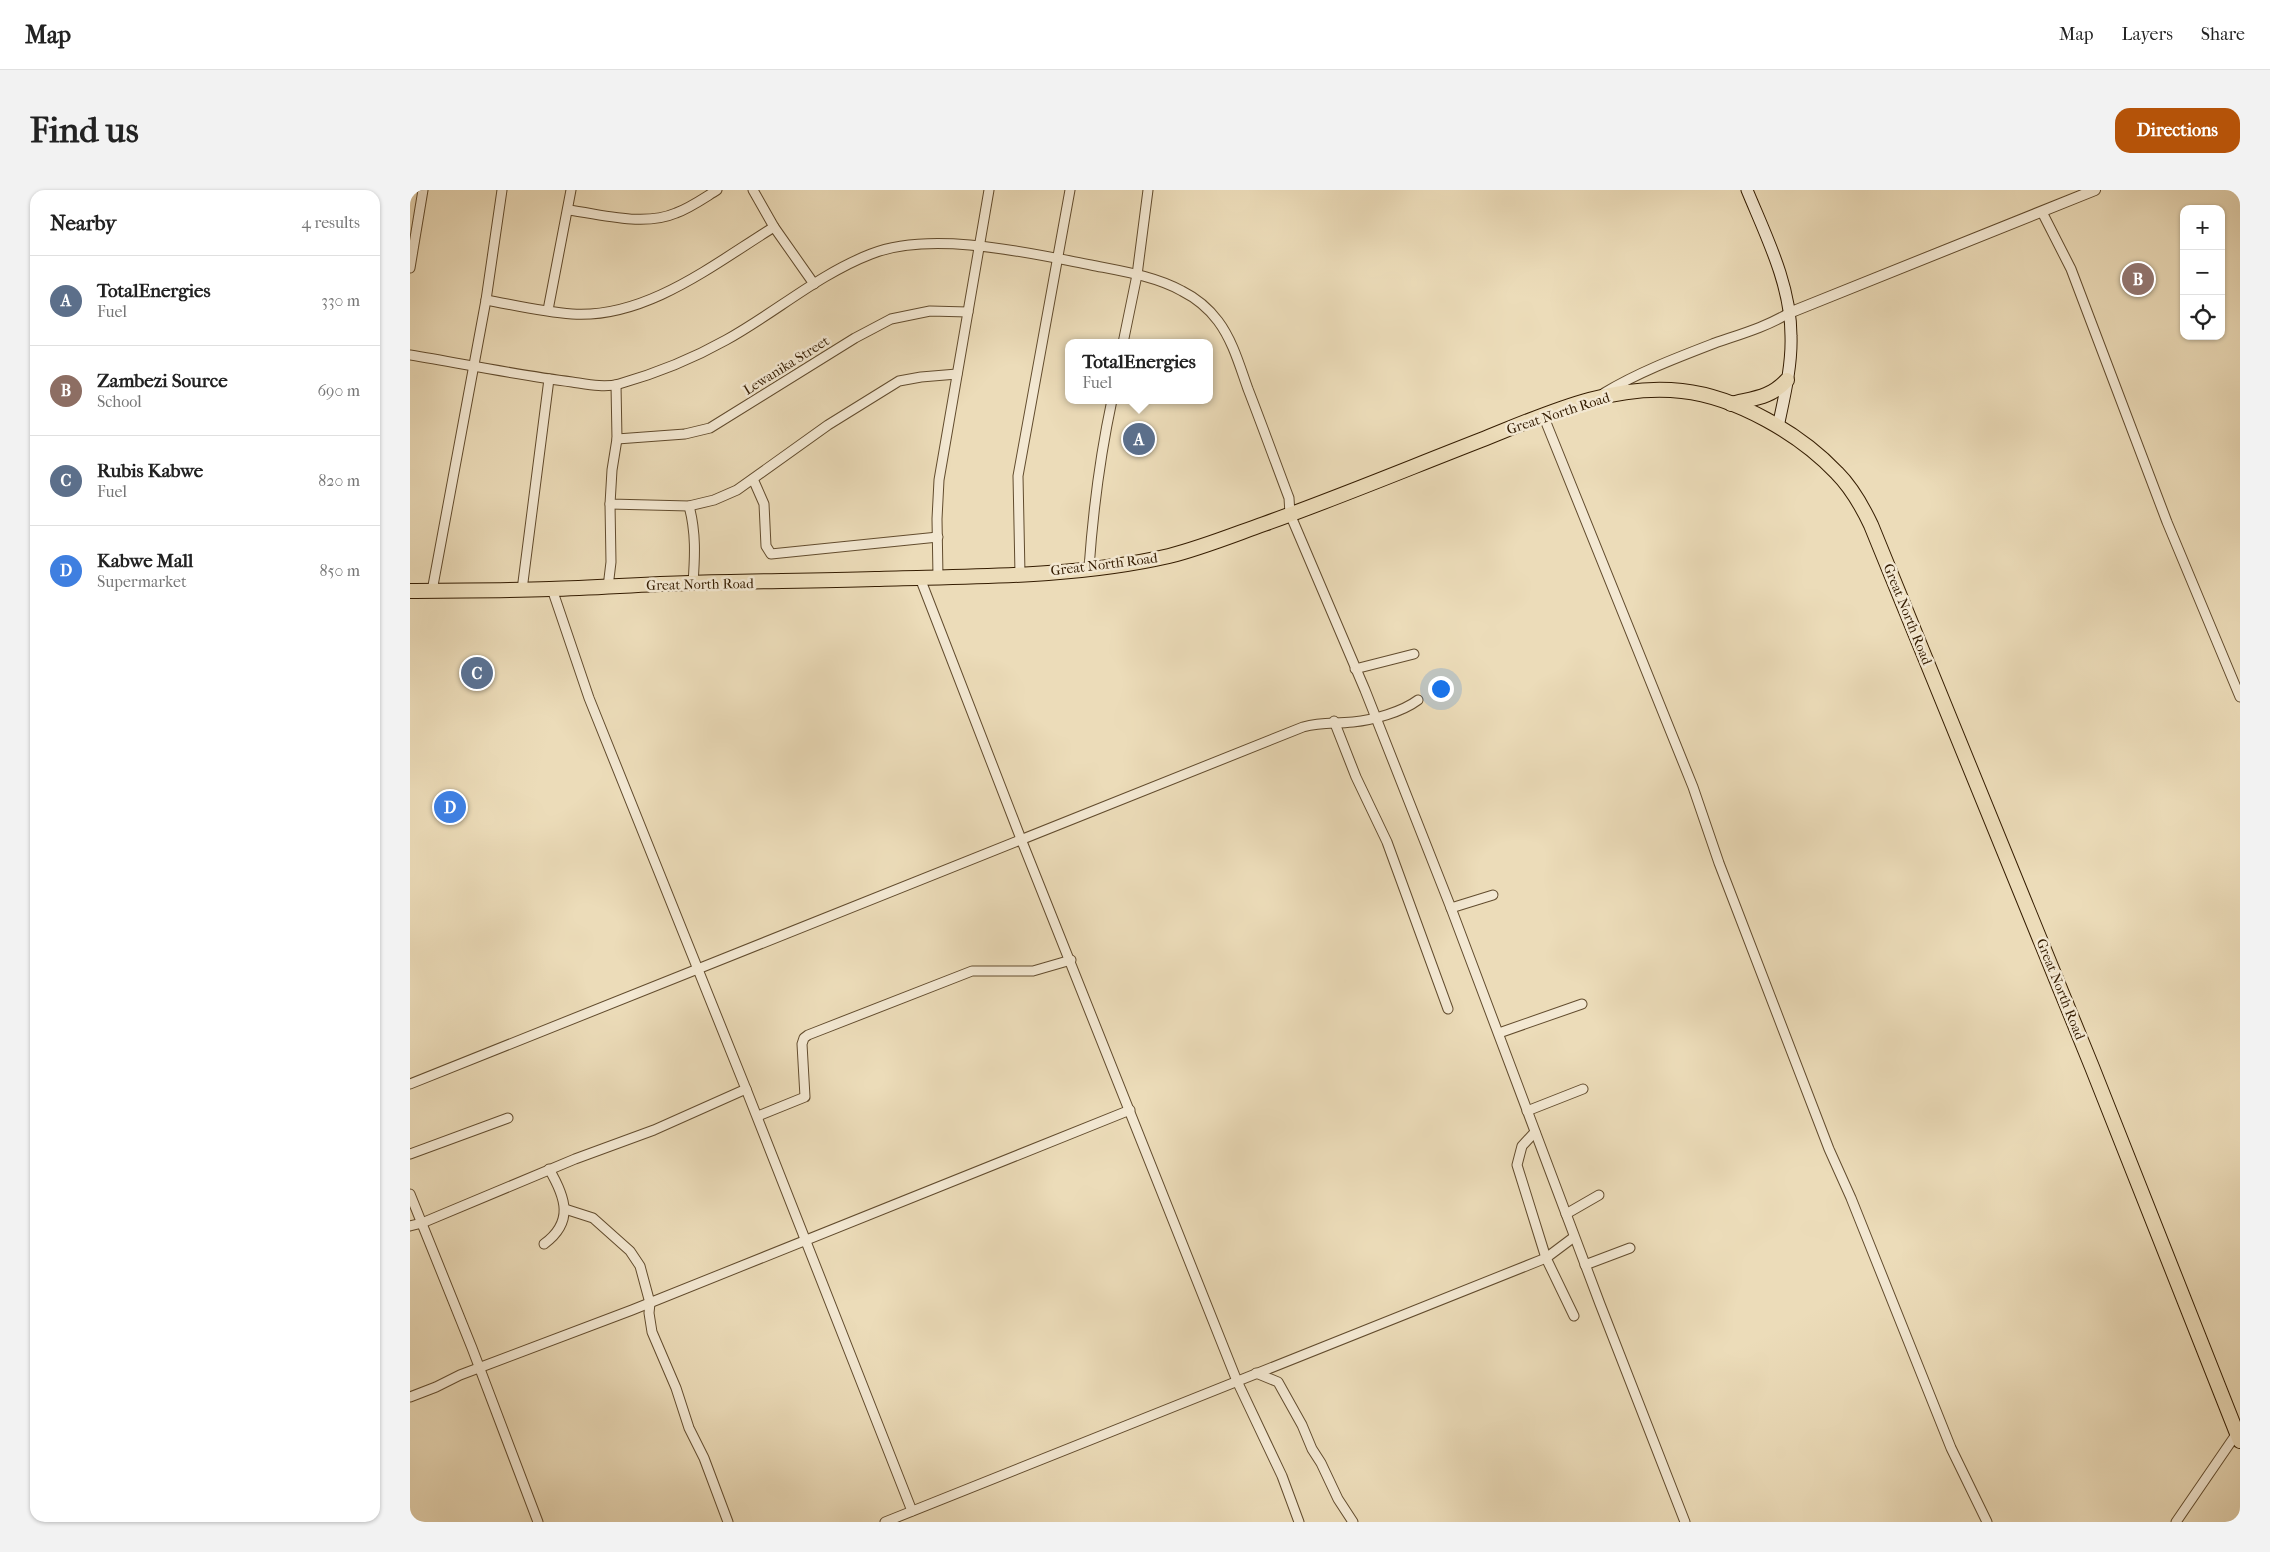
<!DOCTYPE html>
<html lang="en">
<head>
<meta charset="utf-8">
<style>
	body { margin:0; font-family:"IM FELL French Canon",serif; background:#f2f2f2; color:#222 }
	.controls { position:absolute; right:15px; top:15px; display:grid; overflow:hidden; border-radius:10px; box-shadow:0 1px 4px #0004 }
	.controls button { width:45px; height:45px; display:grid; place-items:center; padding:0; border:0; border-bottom:1px solid #e0e0e0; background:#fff; color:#222; font:25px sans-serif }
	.you { position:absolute; left:1030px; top:498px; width:18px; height:18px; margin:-12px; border:4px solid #fff; border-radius:50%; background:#1a73e8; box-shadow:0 0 0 8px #1a73e833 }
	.badge { display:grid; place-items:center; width:32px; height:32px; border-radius:50%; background:#b45309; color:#fff; font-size:16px; font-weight:700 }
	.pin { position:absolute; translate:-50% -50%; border:2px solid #fff; box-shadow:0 1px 5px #0006 }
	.popup { position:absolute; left:655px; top:149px; width:148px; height:65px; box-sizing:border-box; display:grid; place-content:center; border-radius:10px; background:#fff; filter:drop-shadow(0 1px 4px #0005); font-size:16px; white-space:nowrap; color:#767676 }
	.popup b { font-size:19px; color:#222 }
	.popup::after { content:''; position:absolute; left:50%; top:100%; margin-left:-10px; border:10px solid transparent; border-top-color:#fff }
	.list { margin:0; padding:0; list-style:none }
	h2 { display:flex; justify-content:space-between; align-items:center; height:65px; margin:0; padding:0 20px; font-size:21px }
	h2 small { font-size:16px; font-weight:400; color:#767676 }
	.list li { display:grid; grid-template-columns:32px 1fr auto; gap:15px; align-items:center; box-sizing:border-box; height:90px; padding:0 20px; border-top:1px solid #e0e0e0 }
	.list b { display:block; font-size:19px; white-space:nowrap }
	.list p { margin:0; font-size:16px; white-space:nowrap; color:#767676 }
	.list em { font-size:16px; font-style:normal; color:#767676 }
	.icon { flex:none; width:28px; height:28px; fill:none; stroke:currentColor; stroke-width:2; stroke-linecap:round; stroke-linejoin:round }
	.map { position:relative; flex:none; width:1830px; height:1332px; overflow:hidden; border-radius:15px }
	header { display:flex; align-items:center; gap:30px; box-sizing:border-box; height:70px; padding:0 25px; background:#fff; border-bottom:1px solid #e0e0e0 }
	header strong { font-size:24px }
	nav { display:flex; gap:28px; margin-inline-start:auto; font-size:18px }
	.intro { display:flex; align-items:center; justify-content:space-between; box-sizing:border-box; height:120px; padding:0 30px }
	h1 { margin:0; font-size:35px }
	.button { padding:12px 22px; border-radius:15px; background:#b45309; color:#fff; font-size:18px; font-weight:700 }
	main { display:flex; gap:30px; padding:0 30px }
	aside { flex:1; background:#fff; border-radius:15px; box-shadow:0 1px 4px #0004 }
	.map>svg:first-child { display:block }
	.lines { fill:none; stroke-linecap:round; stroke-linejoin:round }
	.minor-casing { stroke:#624c2e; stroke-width:11 }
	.tertiary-casing { stroke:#624c2e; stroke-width:12 }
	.secondary-casing { stroke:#341c00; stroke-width:13 }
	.trunk-casing { stroke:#341c00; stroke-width:16 }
	.minor { stroke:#f3e8d2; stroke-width:9 }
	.tertiary { stroke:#f3e8d2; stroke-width:10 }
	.secondary { stroke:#f3e8d2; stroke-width:11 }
	.trunk { stroke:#ecdcb9; stroke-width:14 }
	.labels { text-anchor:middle; stroke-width:5; stroke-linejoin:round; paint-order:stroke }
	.street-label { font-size:14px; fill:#341c00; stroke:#f3e8d2 }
</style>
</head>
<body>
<header>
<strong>Map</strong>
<nav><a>Map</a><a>Layers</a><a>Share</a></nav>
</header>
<div class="intro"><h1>Find us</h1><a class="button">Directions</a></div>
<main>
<aside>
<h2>Nearby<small>4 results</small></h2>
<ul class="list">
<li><span class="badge" style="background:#5c6f8a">A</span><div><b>TotalEnergies</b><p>Fuel</p></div><em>330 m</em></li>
<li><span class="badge" style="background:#8d6e63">B</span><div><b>Zambezi Source</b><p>School</p></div><em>690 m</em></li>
<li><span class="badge" style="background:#5c6f8a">C</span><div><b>Rubis Kabwe</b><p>Fuel</p></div><em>820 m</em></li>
<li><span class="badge" style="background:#3f7fe0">D</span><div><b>Kabwe Mall</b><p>Supermarket</p></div><em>850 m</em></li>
</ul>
</aside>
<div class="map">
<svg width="1830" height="1332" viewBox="0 0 1830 1332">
	<rect width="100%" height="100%" fill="#ecdcb9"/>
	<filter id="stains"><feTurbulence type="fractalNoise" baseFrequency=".004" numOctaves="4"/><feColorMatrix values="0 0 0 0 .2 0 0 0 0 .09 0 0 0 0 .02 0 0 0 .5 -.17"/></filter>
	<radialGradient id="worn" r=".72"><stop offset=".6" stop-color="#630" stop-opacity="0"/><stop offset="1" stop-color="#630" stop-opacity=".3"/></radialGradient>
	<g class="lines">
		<g class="minor-casing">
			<g id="minor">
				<path d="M343 0 364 37 404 94"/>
				<path d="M158 20C192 24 233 37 266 23 280 18 294 8 307 0"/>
				<path d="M1632 22 1661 79 1757 332 1830 507"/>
				<path d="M0 78 13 0"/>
				<path d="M76 110C104 115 133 122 162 124 236 129 304 74 364 37"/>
				<path d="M138 120 161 0"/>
				<path d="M713 153 727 85 738 0"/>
				<path d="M0 165C54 174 107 185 162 192 176 194 194 198 209 194 244 184 284 168 316 150 365 123 409 84 461 64 521 40 619 63 681 75 711 81 745 86 772 101 786 108 799 119 808 131 823 151 830 177 838 199 852 235 865 271 879 308L880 324 955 500 1041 718 1190 1114 1275 1332"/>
				<path d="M206 195 207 249 202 280 200 314 279 316 304 310 327 300 418 235 489 191 511 187 547 184"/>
				<path d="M1194 203C1229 182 1266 168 1305 153 1331 144 1356 137 1379 123"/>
				<path d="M1133 225 1283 597 1309 673 1419 959 1441 1008 1541 1258 1577 1332"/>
				<path d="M207 249 275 244 300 238 445 148 481 129 520 121 558 122"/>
				<path d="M343 289 354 314 356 356 361 364 528 347"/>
				<path d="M279 316C286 342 285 366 283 393"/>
				<path d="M679 378C683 321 690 266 702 210"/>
				<path d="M610 384 608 286 660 0"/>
				<path d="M528 387 527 329 529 290 579 0"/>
				<path d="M510 388 611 649 827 1191 872 1286 889 1332"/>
				<path d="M198 397 201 372 200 314"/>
				<path d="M112 400 139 189"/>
				<path d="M22 401 76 110 92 0"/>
				<path d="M945 479 1004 464"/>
				<path d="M924 531 946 587 977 652 1038 819"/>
				<path d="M1041 718 1083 705"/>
				<path d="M1089 843 1172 814"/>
				<path d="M0 894 893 537C913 532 923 534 943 532 963 530 992 522 1008 510"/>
				<path d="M336 899 502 1321"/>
				<path d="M1117 921 1173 899"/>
				<path d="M348 926 395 907 392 854 394 848 398 845 562 781H623L661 770"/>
				<path d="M1125 942 1112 956 1107 975 1136 1068 1164 1126"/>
				<path d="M0 964 98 928"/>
				<path d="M0 1004 62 1158 128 1332"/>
				<path d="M155 1019 183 1028 220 1061 230 1076 240 1113 239 1123 242 1142 266 1198 279 1238 294 1268 318 1332"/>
				<path d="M1156 1024 1189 1005"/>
				<path d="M0 1036 12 1033 165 969 244 940 336 899 179 508 142 399"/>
				<path d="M134 1054C164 1032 156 1008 139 979"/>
				<path d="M1175 1075 1220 1058"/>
				<path d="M846 1183 868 1192 892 1235 902 1259 911 1273 928 1309 943 1332"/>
				<path d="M0 1207 26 1197 50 1185 222 1120 720 920"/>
				<path d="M475 1332 1136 1068 1164 1047"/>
				<path d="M1766 1332 1827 1243"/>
			</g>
		</g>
		<g class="tertiary-casing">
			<path id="tertiary" d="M1379 123 1685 0"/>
		</g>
		<g class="secondary-casing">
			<path id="secondary" d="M1337 0C1356 46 1381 95 1381 146 1382 176 1374 208 1368 237"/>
		</g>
		<g class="trunk-casing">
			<g id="trunk">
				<path d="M1321 214C1345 208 1360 208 1377 190"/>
				<path d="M0 401C47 400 93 401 140 399 186 398 233 394 279 393 341 391 403 391 465 389 562 386 663 388 759 366 791 358 823 345 854 334 927 308 999 278 1071 250 1136 224 1201 193 1272 201 1327 207 1390 244 1427 283 1442 298 1452 316 1461 335L1682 877 1830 1251"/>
			</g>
		</g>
		<use href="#minor" class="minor"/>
		<use href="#tertiary" class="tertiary"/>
		<use href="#secondary" class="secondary"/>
		<use href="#trunk" class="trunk"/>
	</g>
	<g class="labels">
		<g class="street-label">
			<text transform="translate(376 175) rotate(-32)" y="5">Lewanika Street</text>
			<text transform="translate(1148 223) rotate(-18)" y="5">Great North Road</text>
			<text transform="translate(694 374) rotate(-7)" y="5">Great North Road</text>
			<text transform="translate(290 394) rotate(-1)" y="5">Great North Road</text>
			<text transform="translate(1498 424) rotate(68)" y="5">Great North Road</text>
			<text transform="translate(1651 799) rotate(68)" y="5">Great North Road</text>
		</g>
	</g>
	<rect width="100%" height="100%" filter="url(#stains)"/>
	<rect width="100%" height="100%" fill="url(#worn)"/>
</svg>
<div class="controls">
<button>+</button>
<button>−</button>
<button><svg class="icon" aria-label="locate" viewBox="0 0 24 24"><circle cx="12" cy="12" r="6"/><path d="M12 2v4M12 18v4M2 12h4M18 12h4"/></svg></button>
</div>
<div class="you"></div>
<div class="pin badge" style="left:729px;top:249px;background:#5c6f8a">A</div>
<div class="popup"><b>TotalEnergies</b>Fuel</div>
<div class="pin badge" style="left:1728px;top:89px;background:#8d6e63">B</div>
<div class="pin badge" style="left:67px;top:483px;background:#5c6f8a">C</div>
<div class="pin badge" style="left:40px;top:617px;background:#3f7fe0">D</div>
</div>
</main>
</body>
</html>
